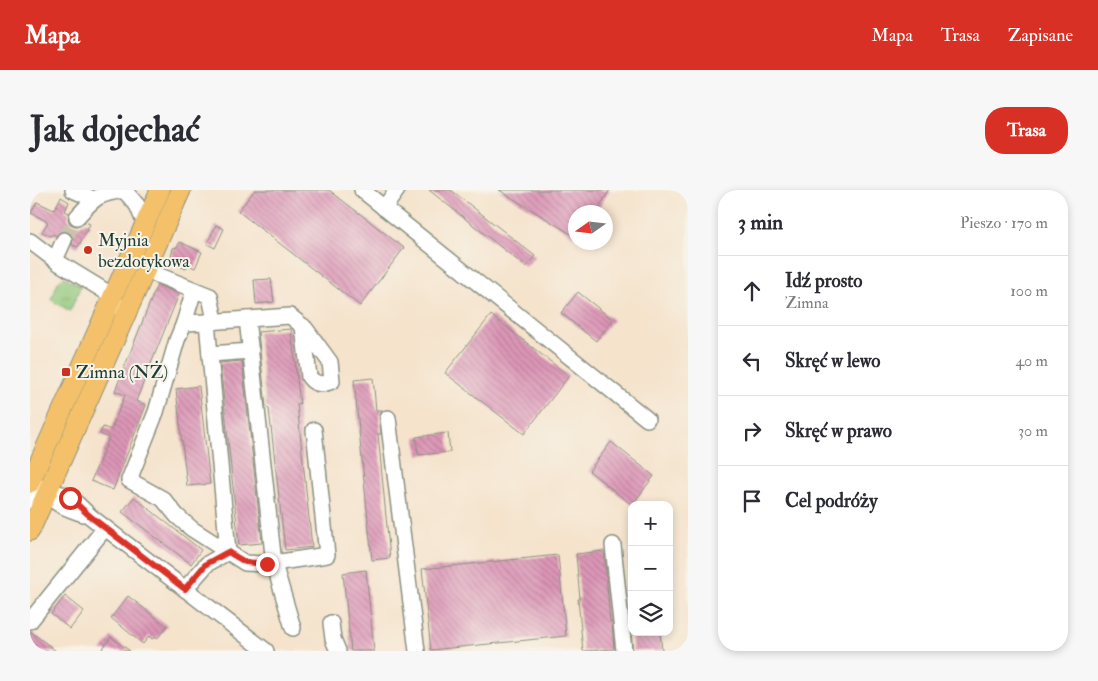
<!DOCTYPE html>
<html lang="pl">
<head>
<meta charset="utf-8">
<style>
	body { margin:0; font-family:"IM FELL Double Pica",serif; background:#f7f7f7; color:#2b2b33 }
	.controls { position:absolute; right:15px; bottom:15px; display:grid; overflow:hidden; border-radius:10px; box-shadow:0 2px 8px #0003 }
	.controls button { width:45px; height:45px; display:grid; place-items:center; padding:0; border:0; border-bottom:1px solid #e1e1e2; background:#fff; color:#2b2b33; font:25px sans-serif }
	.compass { position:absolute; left:538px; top:15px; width:45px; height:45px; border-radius:50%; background:#fff; box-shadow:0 2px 8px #0003; rotate:256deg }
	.stop { position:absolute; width:15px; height:15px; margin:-11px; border:4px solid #d93025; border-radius:50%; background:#fff }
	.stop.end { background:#d93025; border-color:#fff; box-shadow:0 1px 5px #0008 }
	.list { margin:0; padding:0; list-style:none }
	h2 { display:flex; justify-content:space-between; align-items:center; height:65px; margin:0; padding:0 20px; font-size:21px }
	h2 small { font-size:16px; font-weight:400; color:#7c7c81 }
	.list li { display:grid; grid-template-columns:32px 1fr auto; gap:15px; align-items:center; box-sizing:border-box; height:70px; padding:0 20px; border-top:1px solid #e1e1e2 }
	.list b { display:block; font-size:19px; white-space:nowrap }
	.list p { margin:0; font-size:16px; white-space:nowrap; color:#7c7c81 }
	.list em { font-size:16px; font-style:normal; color:#7c7c81 }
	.icon { flex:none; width:28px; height:28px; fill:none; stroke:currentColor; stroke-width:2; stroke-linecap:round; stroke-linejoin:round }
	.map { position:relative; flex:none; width:658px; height:461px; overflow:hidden; border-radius:20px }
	header { display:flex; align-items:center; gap:30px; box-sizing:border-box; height:70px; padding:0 25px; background:#d93025; color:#fff }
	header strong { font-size:24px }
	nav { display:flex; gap:28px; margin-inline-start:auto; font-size:18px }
	.intro { display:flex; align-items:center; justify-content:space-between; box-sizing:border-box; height:120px; padding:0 30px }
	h1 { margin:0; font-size:35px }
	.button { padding:12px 22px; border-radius:20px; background:#d93025; color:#fff; font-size:18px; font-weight:700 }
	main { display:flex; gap:30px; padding:0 30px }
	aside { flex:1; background:#fff; border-radius:20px; box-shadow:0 2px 8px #0003 }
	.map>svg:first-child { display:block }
	.grass { fill:url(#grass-tufts); stroke:#588258 }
	.building { fill:url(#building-back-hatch) }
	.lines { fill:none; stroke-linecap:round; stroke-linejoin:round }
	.minor-tunnel { stroke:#cac2ae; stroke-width:15; stroke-dasharray:15 8; stroke-linecap:butt }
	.minor-casing { stroke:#8a9080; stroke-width:18 }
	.major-casing { stroke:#8a9080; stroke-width:21 }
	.minor { stroke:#fff; stroke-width:15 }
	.major { stroke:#f4c16a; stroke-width:19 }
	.route { stroke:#d93025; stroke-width:6 }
	.poi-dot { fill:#c8321e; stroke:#f7f3e8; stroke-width:2 }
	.labels { text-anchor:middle; stroke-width:4; stroke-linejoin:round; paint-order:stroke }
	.poi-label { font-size:18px; fill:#1f3d34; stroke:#f7f3e8; text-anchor:start }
</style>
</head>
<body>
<header>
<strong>Mapa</strong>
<nav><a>Mapa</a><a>Trasa</a><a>Zapisane</a></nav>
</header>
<div class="intro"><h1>Jak dojechać</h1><a class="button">Trasa</a></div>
<main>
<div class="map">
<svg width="658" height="461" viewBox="0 0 658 461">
	<defs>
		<pattern id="grass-tufts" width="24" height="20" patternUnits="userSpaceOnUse" patternTransform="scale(1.25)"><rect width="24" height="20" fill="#91c87b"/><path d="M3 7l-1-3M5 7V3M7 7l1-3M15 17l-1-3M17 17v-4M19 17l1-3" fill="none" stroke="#76a466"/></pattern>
		<pattern id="building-back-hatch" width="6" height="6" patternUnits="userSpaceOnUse" patternTransform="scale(1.25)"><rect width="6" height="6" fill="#dd96b7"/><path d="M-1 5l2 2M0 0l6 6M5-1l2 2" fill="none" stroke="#b37c96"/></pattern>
	</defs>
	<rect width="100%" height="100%" fill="#f7f3e8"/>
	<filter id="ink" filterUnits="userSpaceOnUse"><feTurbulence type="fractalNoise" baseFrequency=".02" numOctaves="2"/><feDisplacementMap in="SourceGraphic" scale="10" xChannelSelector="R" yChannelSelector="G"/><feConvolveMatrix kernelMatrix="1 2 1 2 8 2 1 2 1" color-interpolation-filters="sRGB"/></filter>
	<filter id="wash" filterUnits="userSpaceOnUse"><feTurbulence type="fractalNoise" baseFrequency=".0096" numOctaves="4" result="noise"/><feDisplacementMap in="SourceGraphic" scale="20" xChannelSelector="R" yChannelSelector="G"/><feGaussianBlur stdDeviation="1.12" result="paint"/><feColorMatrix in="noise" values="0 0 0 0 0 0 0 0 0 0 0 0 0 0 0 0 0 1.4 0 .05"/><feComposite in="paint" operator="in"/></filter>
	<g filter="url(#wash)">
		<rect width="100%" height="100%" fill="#f5e3cc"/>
		<path class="grass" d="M34 87 51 96 40 121 21 110 28 92Z"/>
		<g id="blocks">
			<g class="building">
				<path d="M225 0H299L374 58 330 116 208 21Z"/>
				<path d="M399 0H421L505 66 496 77Z"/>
				<path d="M469 0H580L566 22H546V47Z"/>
				<path d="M31 7 39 12 35 21 39 23 38 29 40 34 45 36H50L55 32 60 34 48 57 42 55 43 49 41 44 37 41H33L26 46 23 44 21 46 12 42 18 32 1 23 7 12 24 20Z"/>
				<path d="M186 35 194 39 185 58 177 54Z"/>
				<path d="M150 52 172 62 165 78 158 75 156 79 140 72 143 58 147 57Z"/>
				<path d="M241 89 244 112 226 114 224 90Z"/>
				<path d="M127 95 149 104 106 211 116 215 83 300 61 291 79 248 70 244 73 237 81 240 95 205 85 201Z"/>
				<path d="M548 102 583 130 566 151 531 123Z"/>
				<path d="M461 125 539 186 494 244 415 183Z"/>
				<path d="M261 139 270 214H267L268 223 282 357 255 360 239 219 236 217 228 142Z"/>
				<path d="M212 171 232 353 209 355 190 173Z"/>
				<path d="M343 188 346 220H353L349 225 351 244H348L360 368 342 370 324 190Z"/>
				<path d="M169 196 180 294 157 296 146 199Z"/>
				<path d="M418 243 420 262 388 265 386 247Z"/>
				<path d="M581 252 624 286 602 315 559 281Z"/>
				<path d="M104 307 171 360 161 374 92 322Z"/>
				<path d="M574 361 580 432H582L584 459 553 461 548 409H550L546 364Z"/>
				<path d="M528 365 536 446 401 460 392 379Z"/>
				<path d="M336 380 344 461H321L313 383Z"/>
				<path d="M35 406 54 421 40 439 21 424Z"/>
				<path d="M98 406 137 436 127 449 125 447 122 449 119 446 113 454 81 428Z"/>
				<path d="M0 441 26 461H0Z"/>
				<path d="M601 442H630L632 461H603Z"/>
				<path d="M81 447 100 461H71Z"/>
			</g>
		</g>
	</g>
	<g filter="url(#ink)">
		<use href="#blocks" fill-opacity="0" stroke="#8a9080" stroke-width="1"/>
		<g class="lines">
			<path class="minor-tunnel" d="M34 50 47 27"/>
			<g class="minor-casing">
				<g id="minor">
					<path d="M43 0 63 9"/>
					<path d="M94 0 107 15 115 34"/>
					<path d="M332 0 617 229"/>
					<path d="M354 18 367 0"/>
					<path d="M47 27C65 7 69 3 96 0"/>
					<path d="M0 51 29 73 83 106 87 117"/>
					<path d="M25 70 34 50"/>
					<path d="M115 80 180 106 185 131"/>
					<path d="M217 129 244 374 263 438"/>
					<path d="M177 132 154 133 147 150 126 222 99 290 133 309 147 326 162 339 215 373 237 374 297 365 284 240"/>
					<path d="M154 133 164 100"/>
					<path d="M180 164 221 161"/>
					<path d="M358 228 387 461"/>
					<path d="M14 297C22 315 37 318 53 324"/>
					<path d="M0 311C31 294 39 306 61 327L236 461"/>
					<path d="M583 355 594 461"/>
					<path d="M155 399 177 374 198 362 177 132 260 126 275 138 300 172 302 191C293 195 285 195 279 187L273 136"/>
					<path d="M0 431 75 338"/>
					<path d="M301 433 303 449 308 461"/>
				</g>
			</g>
			<g class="major-casing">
				<g id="major">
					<path d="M0 293 130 0"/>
					<path d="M0 341 151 0"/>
				</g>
			</g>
			<use href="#minor" class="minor"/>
			<use href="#major" class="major"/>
		</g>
	</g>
	<g class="lines" filter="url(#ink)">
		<path class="route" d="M40 308 61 327 155 399 176 374 198 362 215 372 237 374"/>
	</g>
	<g class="poi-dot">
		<circle cx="58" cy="60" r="5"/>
		<rect x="31" y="177" width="10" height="10" rx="2.5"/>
	</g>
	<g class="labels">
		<g class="poi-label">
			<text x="68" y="56">Myjnia<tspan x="68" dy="21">bezdotykowa</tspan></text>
			<text x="46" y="188">Zimna (NŻ)</text>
		</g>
	</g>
</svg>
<div class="controls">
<button>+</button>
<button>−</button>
<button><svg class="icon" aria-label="layers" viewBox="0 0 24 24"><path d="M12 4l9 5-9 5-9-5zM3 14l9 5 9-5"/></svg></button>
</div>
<svg class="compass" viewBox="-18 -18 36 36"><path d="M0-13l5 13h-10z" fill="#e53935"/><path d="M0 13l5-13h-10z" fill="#7c7c81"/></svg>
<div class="stop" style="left:40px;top:308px"></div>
<div class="stop end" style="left:237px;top:374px"></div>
</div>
<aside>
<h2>3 min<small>Pieszo · 170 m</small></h2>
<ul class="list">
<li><svg class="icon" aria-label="ahead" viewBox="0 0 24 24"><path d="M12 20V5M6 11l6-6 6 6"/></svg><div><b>Idź prosto</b><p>Zimna</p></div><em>100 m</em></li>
<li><svg class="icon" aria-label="left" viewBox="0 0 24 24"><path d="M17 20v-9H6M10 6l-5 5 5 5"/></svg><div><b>Skręć w lewo</b></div><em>40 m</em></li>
<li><svg class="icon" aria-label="right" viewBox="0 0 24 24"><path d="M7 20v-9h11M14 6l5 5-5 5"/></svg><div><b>Skręć w prawo</b></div><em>30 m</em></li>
<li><svg class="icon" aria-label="arrive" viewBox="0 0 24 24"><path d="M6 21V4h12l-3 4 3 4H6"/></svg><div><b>Cel podróży</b></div></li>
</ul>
</aside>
</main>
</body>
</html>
